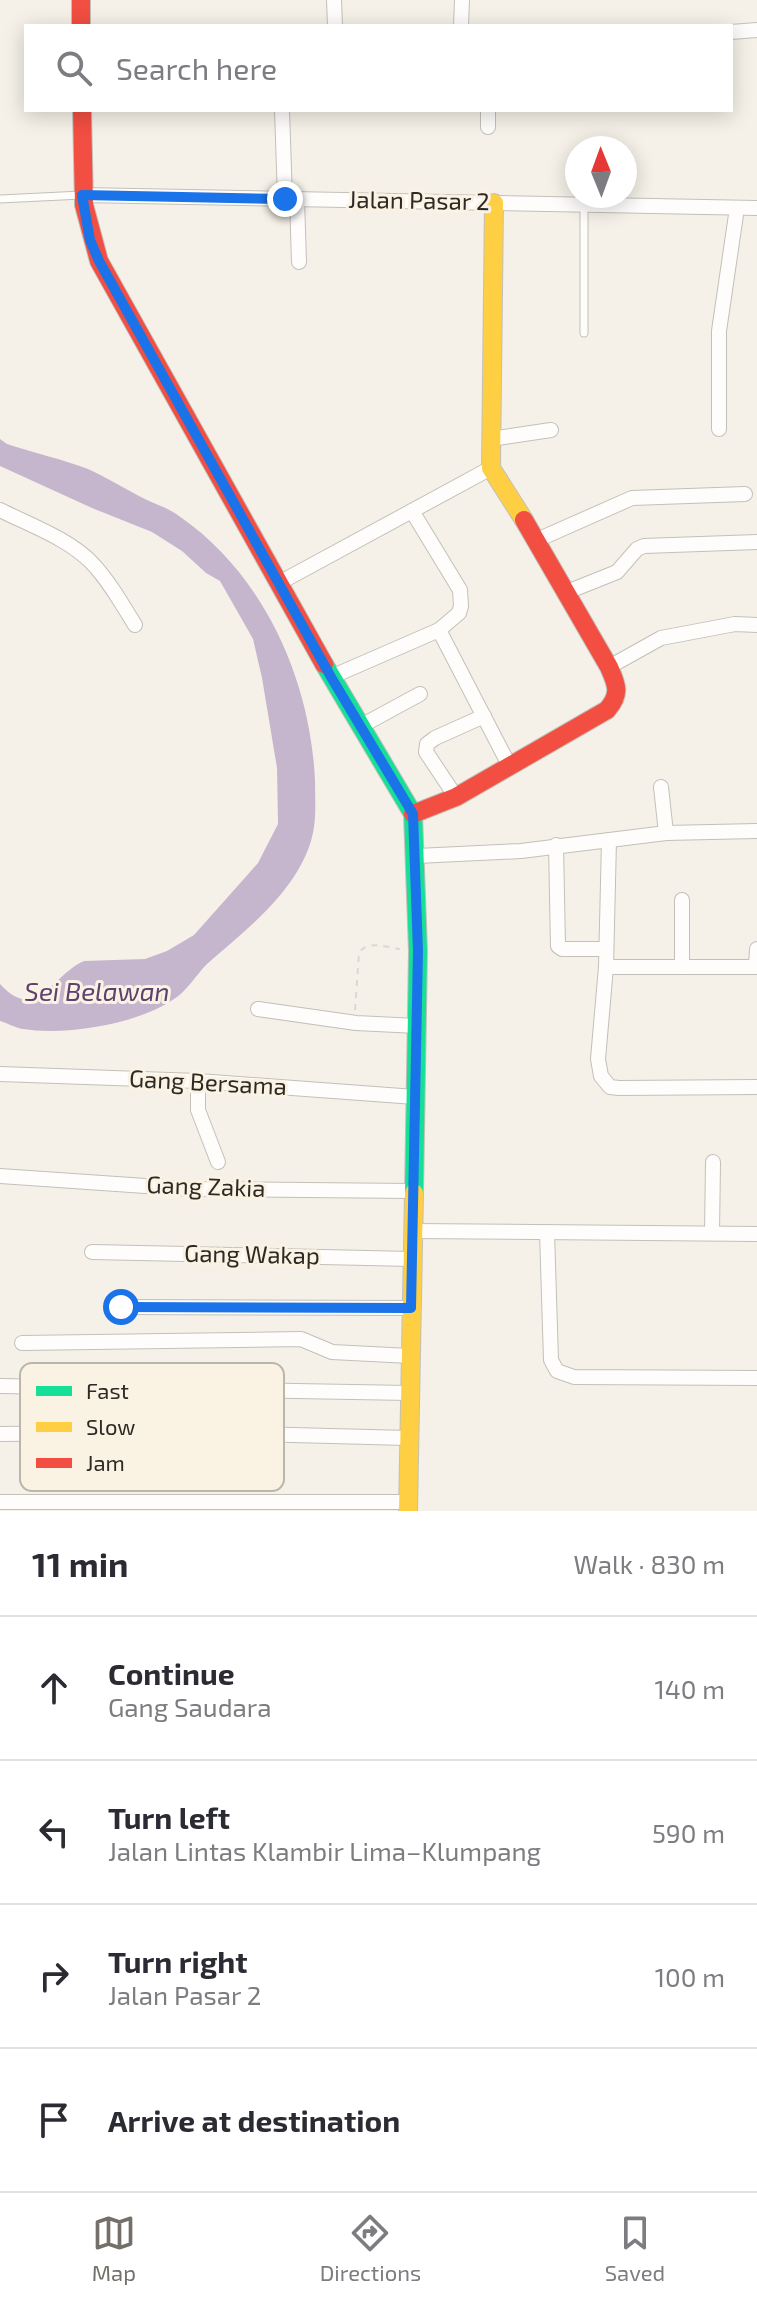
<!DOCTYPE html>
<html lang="en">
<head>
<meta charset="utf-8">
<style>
	body { margin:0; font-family:"Exo 2",sans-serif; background:#f2f2f3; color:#2b2b33 }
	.compass { position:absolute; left:565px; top:136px; width:72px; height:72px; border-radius:50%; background:#fff; box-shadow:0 4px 20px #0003; rotate:359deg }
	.stop { position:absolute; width:24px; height:24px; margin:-18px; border:6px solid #1a73e8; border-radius:50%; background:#fff }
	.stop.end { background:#1a73e8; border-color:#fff; box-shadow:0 2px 8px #0008 }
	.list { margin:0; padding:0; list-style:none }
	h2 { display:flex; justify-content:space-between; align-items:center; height:104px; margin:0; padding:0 32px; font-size:34px }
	h2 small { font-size:26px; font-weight:400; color:#7c7c81 }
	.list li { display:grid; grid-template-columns:52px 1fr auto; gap:24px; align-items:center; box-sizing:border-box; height:144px; padding:0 32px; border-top:2px solid #e1e1e2 }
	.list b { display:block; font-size:30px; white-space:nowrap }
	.list p { margin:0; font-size:26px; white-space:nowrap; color:#7c7c81 }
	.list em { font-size:26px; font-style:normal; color:#7c7c81 }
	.icon { flex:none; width:44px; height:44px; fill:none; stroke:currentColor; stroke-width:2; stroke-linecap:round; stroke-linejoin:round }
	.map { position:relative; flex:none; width:757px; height:1511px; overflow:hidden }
	.search { position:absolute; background:#fff; box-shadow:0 4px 20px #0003; left:24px; right:24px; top:24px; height:88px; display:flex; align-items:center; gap:20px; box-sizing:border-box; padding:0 28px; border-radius:0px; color:#7c7c81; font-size:30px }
	.sheet { height:680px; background:#fff }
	nav { display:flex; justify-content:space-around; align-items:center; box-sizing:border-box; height:112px; border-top:2px solid #e1e1e2; background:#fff; font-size:22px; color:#7c7c81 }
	nav a { display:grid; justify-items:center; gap:4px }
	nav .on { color:#737069 }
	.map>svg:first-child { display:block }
	.water { fill:#c6b6cd }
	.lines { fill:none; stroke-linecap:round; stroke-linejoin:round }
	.lane-casing { stroke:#c2c0b9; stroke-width:9 }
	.street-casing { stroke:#c2c0b9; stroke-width:16 }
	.fast-casing { stroke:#c2c0b9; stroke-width:20 }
	.slow-casing { stroke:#c2c0b9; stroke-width:20 }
	.jam-casing { stroke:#c2c0b9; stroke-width:20 }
	.path { stroke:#dad8d6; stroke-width:2; stroke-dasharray:6 6; stroke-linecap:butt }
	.lane { stroke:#fefdfc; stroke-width:7 }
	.street { stroke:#fefdfc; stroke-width:14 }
	.fast { stroke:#16e098; stroke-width:18 }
	.slow { stroke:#ffcf43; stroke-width:18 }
	.jam { stroke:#f24e42; stroke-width:18 }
	.route { stroke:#1a73e8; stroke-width:10 }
	.labels { text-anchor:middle; stroke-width:6; stroke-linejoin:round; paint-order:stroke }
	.street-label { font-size:24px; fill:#2d2a25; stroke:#faf2e3 }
	.water-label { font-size:26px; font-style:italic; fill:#5e4071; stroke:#faf2e3 }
	.key { fill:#faf2e3; stroke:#bcb6aa; stroke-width:2 }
	.key-label { font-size:22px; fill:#2d2a25 }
</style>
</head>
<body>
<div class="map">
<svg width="757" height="1511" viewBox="0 0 757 1511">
	<rect width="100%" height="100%" fill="#f5f1e8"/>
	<path class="water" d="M0 439 7 444C34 453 62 459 88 469 108 478 127 490 147 500 158 505 170 509 179 516 264 574 311 681 315 781 315 801 317 821 311 841 295 893 246 930 207 964 196 975 187 991 174 999 138 1024 66 1036 23 1029 15 1028 8 1023 0 1021V984C36 1024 53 974 84 961L145 959 167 951 194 935 258 863 278 824 277 768 262 678 253 639 220 581 206 573 182 551 152 532 92 508 0 466Z"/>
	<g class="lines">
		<g class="lane-casing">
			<g id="lane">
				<path d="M0 199 82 195"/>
				<path d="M584 204V333"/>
			</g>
		</g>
		<g class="street-casing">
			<g id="street">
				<path d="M334 0 335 26"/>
				<path d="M461 26 462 0"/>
				<path d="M731 32 757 30"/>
				<path d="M282 110 285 199"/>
				<path d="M488 110V127"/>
				<path d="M82 195 757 208"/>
				<path d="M297 199 299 262"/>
				<path d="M719 429V331L737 208"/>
				<path d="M491 439 551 430"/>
				<path d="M0 510C30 525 69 539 92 563 109 581 122 604 135 625"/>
				<path d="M537 540 632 498 745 494"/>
				<path d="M279 583 491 468"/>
				<path d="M567 592 617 572 637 549 644 546 757 542"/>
				<path d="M439 630 509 765"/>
				<path d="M609 667 661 638 735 624 757 625"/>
				<path d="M331 677 439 630 459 613 461 606 460 590 412 511"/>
				<path d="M361 726 420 694"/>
				<path d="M661 787 666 833"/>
				<path d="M456 797 426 752 427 744 435 738 484 716"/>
				<path d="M609 840 606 967 598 1059 601 1076 610 1087 619 1088 757 1087"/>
				<path d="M556 845 558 946 562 949H605"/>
				<path d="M417 856 521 851 666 833 757 831"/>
				<path d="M606 967H757"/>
				<path d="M682 967V900"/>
				<path d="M756 967 757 949"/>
				<path d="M258 1009 356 1023 417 1026"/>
				<path d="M0 1074 198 1081 415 1097"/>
				<path d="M198 1081V1110L218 1162"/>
				<path d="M0 1176 189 1189 412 1191"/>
				<path d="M412 1231 757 1234"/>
				<path d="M547 1232 551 1360 557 1371 574 1377 757 1378"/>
				<path d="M712 1233 713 1162"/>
				<path d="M92 1252 412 1259"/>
				<path d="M121 1307 411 1308"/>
				<path d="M22 1343 301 1339 332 1352 410 1356"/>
				<path d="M0 1386 409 1393"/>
				<path d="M0 1434 174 1432 408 1438"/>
				<path d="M0 1502H408"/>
			</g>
		</g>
		<g class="fast-casing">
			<path id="fast" d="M324 664 413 814 418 951 414 1193"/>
		</g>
		<g class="slow-casing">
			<g id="slow">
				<path d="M494 203 491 468 524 520"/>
				<path d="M408 1511 414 1193"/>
			</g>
		</g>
		<g class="jam-casing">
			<g id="jam">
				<path d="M81 0V26"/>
				<path d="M82 110 84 205 99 261 324 664"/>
				<path d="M413 814 456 797 607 710C621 694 617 685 609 667L524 520"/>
			</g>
		</g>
		<path class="path" d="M355 1010 359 953C367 940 387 947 400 949"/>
		<use href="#lane" class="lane"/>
		<use href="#street" class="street"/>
		<use href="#fast" class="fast"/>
		<use href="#slow" class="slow"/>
		<use href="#jam" class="jam"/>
	</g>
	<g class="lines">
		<path class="route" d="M121 1307 411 1308 418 951 413 814 331 677 99 261 90 240 82 195 285 199"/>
	</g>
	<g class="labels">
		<g class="street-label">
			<text transform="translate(419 201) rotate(1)" y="8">Jalan Pasar 2</text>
			<text transform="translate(208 1083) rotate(3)" y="8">Gang Bersama</text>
			<text transform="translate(206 1187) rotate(2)" y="8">Gang Zakia</text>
			<text transform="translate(252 1255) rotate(1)" y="8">Gang Wakap</text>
		</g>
		<g class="water-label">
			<text x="97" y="1001">Sei Belawan</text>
		</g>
	</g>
	<rect x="20" y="1363" width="264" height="128" rx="12" class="key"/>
	<rect x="36" y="1386" width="36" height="10" fill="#16e098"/>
	<rect x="36" y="1422" width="36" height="10" fill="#ffcf43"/>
	<rect x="36" y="1458" width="36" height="10" fill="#f24e42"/>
	<g class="key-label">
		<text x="86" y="1399">Fast</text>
		<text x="86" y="1435">Slow</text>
		<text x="86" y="1471">Jam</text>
	</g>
</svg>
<svg class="compass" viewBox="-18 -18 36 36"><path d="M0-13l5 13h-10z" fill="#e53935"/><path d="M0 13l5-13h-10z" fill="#7c7c81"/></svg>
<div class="stop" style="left:121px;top:1307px"></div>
<div class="stop end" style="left:285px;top:199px"></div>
<div class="search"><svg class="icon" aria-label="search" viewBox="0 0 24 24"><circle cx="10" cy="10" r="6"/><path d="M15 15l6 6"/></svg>Search here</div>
</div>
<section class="sheet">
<h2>11 min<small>Walk · 830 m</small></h2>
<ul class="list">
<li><svg class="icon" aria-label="ahead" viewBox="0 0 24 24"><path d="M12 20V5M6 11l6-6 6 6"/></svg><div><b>Continue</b><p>Gang Saudara</p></div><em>140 m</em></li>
<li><svg class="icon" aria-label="left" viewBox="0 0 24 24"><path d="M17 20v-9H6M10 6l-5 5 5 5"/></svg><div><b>Turn left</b><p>Jalan Lintas Klambir Lima–Klumpang</p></div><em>590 m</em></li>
<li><svg class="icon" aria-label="right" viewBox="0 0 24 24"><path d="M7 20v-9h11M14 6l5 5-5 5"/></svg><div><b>Turn right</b><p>Jalan Pasar 2</p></div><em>100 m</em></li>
<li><svg class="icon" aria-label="arrive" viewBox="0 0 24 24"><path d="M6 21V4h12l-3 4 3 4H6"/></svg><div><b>Arrive at destination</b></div></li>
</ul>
</section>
<nav>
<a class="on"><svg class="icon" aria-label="map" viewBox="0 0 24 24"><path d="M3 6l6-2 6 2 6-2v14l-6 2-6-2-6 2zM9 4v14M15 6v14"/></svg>Map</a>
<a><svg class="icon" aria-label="directions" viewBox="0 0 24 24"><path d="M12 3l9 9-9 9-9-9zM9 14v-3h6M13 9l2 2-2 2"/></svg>Directions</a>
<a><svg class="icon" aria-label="saved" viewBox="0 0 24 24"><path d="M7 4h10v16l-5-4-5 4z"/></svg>Saved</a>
</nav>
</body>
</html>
